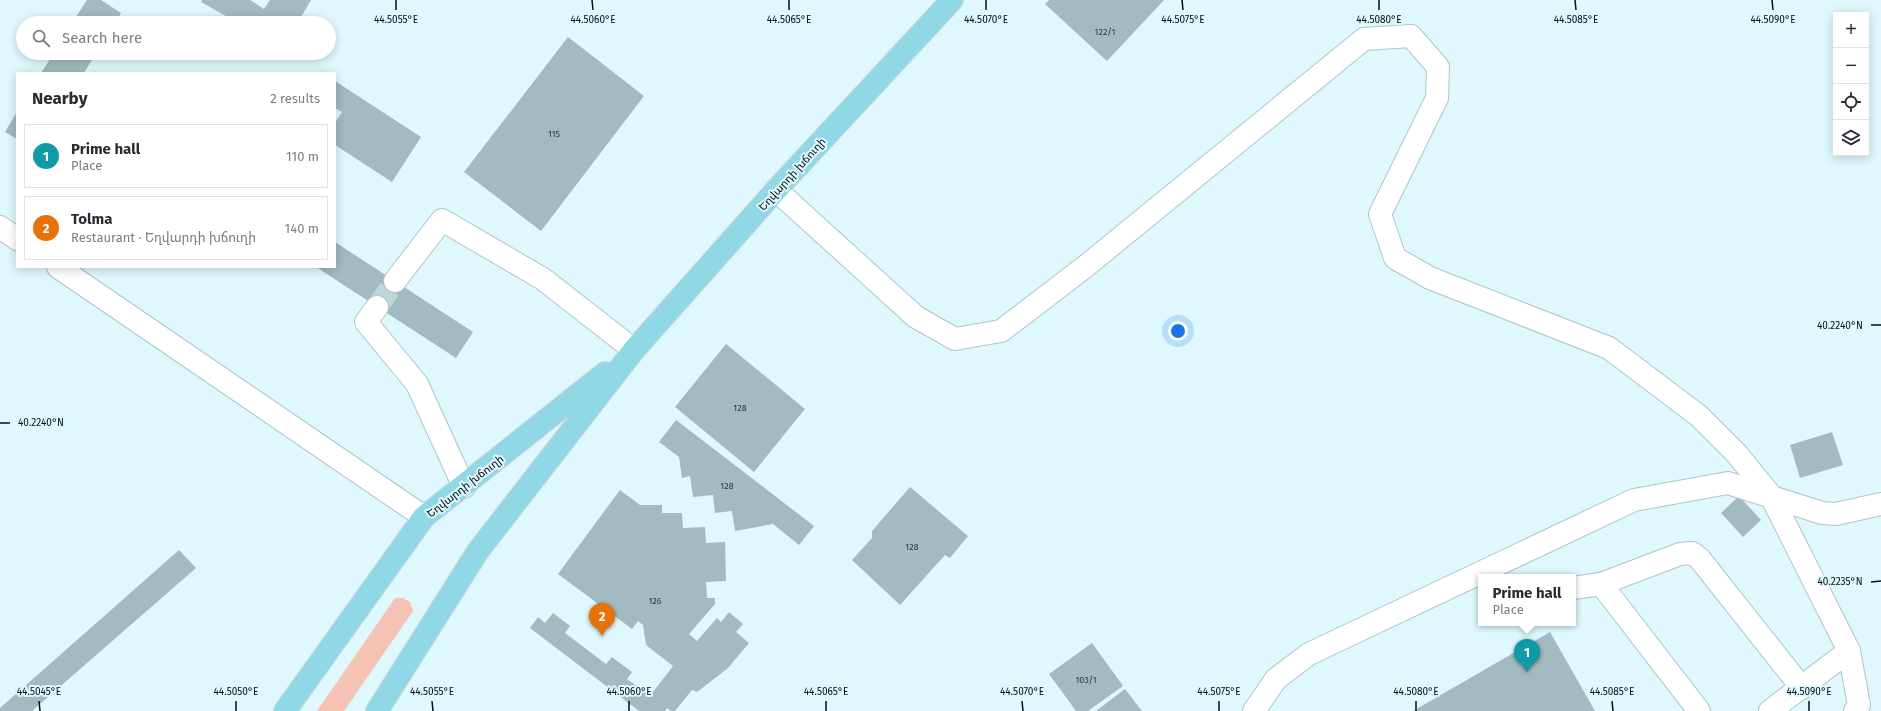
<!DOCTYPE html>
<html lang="en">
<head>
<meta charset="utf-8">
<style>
	body { margin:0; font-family:"Fira Sans","Noto Sans Armenian",sans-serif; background:#f7f7f7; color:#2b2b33 }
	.controls { position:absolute; right:12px; top:12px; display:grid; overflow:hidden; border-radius:0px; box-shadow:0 2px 10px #0003 }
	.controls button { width:36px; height:36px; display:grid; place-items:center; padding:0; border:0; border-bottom:1px solid #e1e1e2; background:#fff; color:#2b2b33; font:20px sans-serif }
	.you { position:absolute; left:1178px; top:331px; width:14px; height:14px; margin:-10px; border:3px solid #fff; border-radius:50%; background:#1a73e8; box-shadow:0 0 0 6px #1a73e833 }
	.badge { display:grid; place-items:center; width:26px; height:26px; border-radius:50%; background:#0b8043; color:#fff; font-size:13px; font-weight:700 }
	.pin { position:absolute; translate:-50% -33px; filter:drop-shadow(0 1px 2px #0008) }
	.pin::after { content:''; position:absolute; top:21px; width:14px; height:12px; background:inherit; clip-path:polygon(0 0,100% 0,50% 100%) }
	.popup { position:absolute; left:1478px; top:574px; width:98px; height:52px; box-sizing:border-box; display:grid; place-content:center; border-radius:0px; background:#fff; filter:drop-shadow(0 1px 3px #0005); font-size:13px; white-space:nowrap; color:#7c7c81 }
	.popup b { font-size:15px; color:#2b2b33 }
	.popup::after { content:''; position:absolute; left:50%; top:100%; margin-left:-8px; border:8px solid transparent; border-top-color:#fff }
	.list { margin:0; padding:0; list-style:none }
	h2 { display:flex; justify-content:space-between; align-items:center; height:52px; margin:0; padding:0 16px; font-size:17px }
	h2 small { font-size:13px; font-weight:400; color:#7c7c81 }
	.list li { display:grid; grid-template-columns:26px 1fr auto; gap:12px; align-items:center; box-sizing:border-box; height:64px; margin:0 8px 8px; padding:0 8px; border:1px solid #e1e1e2; border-radius:0px }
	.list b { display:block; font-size:15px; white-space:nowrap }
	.list p { margin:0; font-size:13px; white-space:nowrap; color:#7c7c81 }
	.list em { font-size:13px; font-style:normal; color:#7c7c81 }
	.icon { flex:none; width:22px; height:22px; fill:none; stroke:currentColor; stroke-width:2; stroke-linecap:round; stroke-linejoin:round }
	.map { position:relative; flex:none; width:1881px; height:711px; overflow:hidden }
	.search { position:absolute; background:#fff; box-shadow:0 2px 10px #0003; left:16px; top:16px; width:320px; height:44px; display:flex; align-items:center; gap:10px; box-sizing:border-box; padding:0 14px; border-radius:22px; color:#7c7c81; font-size:15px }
	.panel { position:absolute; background:#fff; box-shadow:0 2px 10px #0003; left:16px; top:72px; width:320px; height:196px; border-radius:0px }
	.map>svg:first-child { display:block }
	.green { fill:#f5c2b4 }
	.building { fill:#a2bbc0 }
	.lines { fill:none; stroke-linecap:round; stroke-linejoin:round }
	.minor-tunnel { stroke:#bed5da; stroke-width:22; stroke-dasharray:22 11; stroke-linecap:butt }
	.minor-casing { stroke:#adc5cb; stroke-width:24 }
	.major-casing { stroke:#d7d9d9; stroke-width:24 }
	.minor { stroke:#fff; stroke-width:22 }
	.major { stroke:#91d8e6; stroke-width:22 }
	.ticks { fill:none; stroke:#070f11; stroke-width:1.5 }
	.labels { text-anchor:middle; stroke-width:4; stroke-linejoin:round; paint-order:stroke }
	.number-label { font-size:9px; fill:#2e3a3d }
	.street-label { font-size:11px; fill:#070f11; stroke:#def8fe }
	.ticks-label { font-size:10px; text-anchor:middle; fill:#070f11; stroke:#def8fe; stroke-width:4; stroke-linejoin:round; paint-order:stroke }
</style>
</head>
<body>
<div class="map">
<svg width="1881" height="711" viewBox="0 0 1881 711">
	<rect width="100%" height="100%" fill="#def8fe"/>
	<path class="green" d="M395 598H403L410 602 413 611 344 711H317Z"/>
	<g class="building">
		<path d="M87 0H101L121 13 115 23H72Z"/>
		<path d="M202 0H250L264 9 270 0H311L298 22 295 23H238L201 2Z"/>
		<path d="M1049 0H1164L1107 61 1045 4Z"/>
		<path d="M568 37 644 96 541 231 464 172Z"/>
		<path d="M54 53H96L84 73H41Z"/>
		<path d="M335 81 421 137 392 182 335 145V123L342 112 335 108Z"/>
		<path d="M17 112V139L5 132Z"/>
		<path d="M335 242 473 332 456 358 316 267H335Z"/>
		<path d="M726 344 805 409 754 472 675 407Z"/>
		<path d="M676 420 814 526 799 545 773 524 735 531 732 511 715 513 713 495 693 497 690 476 682 478 679 457 659 442Z"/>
		<path d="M1832 432 1843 465 1800 478 1790 445Z"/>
		<path d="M910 487 968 536 950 558 945 555 900 605 852 560 872 538V531Z"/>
		<path d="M620 490 640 505H662V513H682L683 528 705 527 706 543 725 542 726 581 706 582 707 598H715V604L689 634 697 641 717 618 721 622 729 612 743 624 736 632 749 643 728 668 697 692 692 690 675 711H671L667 708 665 711H639L530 628 538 617 545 623 553 613 570 626 565 633 606 664 612 657 632 672 627 679 650 696 673 666 646 645 643 625 638 621 632 629 558 574Z"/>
		<path d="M1739 496 1761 520 1743 537 1721 513Z"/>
		<path d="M179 550 196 568 32 711H0V708Z"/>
		<path d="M1550 632 1595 711H1413Z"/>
		<path d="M1092 643 1123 686 1088 711H1076L1049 674Z"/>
		<path d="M1125 689 1142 711H1096Z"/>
	</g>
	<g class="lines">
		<path class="minor-tunnel" d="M377 307 395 281"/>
		<g class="minor-casing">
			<g id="minor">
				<path d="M776 190 916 317 955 339 1001 331 1086 266 1364 39 1411 36 1438 67 1437 98 1380 214 1395 258 1430 278 1609 348 1699 416 1736 453 1771 496 1849 651 1859 705 1855 711"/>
				<path d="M0 227 17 239"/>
				<path d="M58 267 424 517"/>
				<path d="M395 281 442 220 543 279 634 350"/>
				<path d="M377 307 366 322 417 384 464 487"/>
				<path d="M1601 584 1680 554 1692 553 1699 558 1802 688"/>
				<path d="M1573 588 1601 584 1699 711"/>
				<path d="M1254 711 1276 679 1309 654 1634 500 1728 483 1822 513 1836 514 1881 504"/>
				<path d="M1770 711 1849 651"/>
			</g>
		</g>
		<g class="major-casing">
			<g id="major">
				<path d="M285 711 424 517 605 373"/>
				<path d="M377 711 478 551 634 350 776 190 952 0"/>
			</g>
		</g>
		<use href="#minor" class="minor"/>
		<use href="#major" class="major"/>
	</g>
	<path class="ticks" d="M396 0V10M592 0 593 10M789 0V10M986 0V10M1182 0 1183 10M1379 0V10M1575 0 1576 10M1772 0 1773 10M1871 325H1881M0 423H10M1871 582 1881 581M39 701 40 711M236 701V711M432 701 433 711M629 701V711M826 701V711M1022 701 1023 711M1219 701V711M1416 701V711M1612 701 1613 711M1809 701V711"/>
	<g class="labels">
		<g class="number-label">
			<text x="1105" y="35">122/1</text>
			<text x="554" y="137">115</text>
			<text x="740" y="411">128</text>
			<text x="727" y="489">128</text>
			<text x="912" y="550">128</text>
			<text x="655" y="604">126</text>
			<text x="1086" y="683">103/1</text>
		</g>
		<g class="street-label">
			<text transform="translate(792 174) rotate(-48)" y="4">Եղվարդի խճուղի</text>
			<text transform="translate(465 486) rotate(-38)" y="4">Եղվարդի խճուղի</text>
		</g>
	</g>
	<g class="ticks-label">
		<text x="1379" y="23">44.5080°E</text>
		<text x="1576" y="23">44.5085°E</text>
		<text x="1773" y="23">44.5090°E</text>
		<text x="396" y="23">44.5055°E</text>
		<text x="593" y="23">44.5060°E</text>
		<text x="789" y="23">44.5065°E</text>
		<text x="986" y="23">44.5070°E</text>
		<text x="1183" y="23">44.5075°E</text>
		<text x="1840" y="329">40.2240°N</text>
		<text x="41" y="426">40.2240°N</text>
		<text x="1840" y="585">40.2235°N</text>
		<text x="39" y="695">44.5045°E</text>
		<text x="236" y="695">44.5050°E</text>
		<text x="432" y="695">44.5055°E</text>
		<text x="629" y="695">44.5060°E</text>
		<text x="826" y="695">44.5065°E</text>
		<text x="1022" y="695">44.5070°E</text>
		<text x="1219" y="695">44.5075°E</text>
		<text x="1416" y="695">44.5080°E</text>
		<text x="1612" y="695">44.5085°E</text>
		<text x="1809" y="695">44.5090°E</text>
	</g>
</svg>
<div class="controls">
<button>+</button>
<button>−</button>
<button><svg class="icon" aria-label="locate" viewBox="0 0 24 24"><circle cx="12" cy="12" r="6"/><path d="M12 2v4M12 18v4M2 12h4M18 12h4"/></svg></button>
<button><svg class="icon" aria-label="layers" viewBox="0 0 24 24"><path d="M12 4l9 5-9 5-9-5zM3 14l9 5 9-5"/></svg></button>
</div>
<div class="you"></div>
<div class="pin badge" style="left:1527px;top:672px;background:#0f9aa8">1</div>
<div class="popup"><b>Prime hall</b>Place</div>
<div class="pin badge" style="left:602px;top:636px;background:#e8710a">2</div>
<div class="search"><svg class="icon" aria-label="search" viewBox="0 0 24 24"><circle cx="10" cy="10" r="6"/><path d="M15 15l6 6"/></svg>Search here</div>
<section class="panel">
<h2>Nearby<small>2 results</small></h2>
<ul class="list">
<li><span class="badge" style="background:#0f9aa8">1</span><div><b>Prime hall</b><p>Place</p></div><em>110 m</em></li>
<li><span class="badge" style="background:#e8710a">2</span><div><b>Tolma</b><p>Restaurant · Եղվարդի խճուղի</p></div><em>140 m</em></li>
</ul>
</section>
</div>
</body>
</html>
